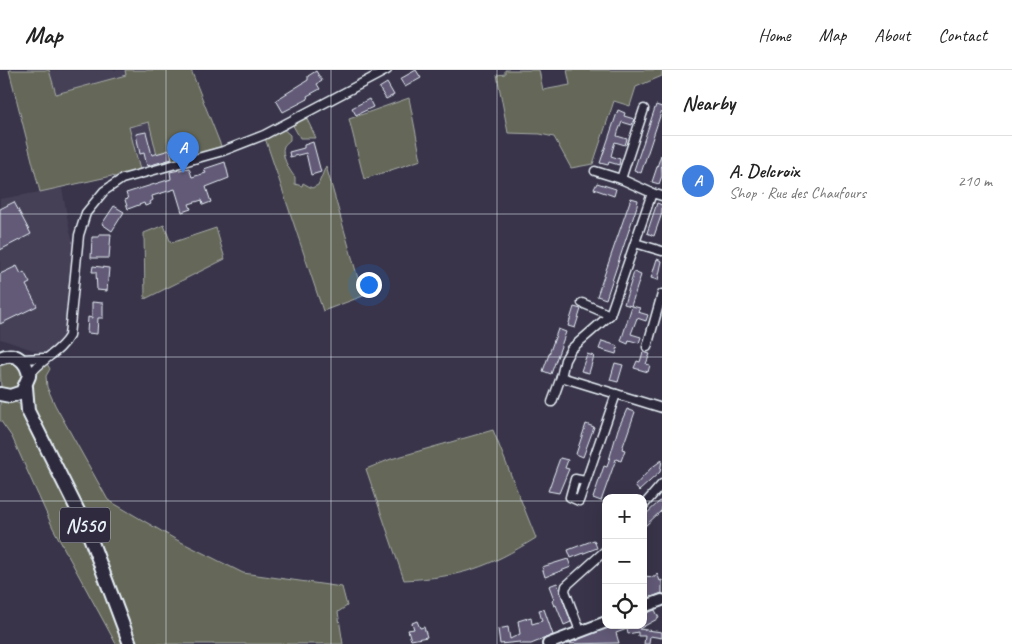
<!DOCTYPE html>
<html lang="en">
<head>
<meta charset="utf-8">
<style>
	body { margin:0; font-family:Caveat,sans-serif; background:#f2f2f2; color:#222 }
	.controls { position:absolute; right:15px; bottom:15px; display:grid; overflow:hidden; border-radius:10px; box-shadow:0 5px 20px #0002 }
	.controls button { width:45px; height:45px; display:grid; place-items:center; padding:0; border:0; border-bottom:1px solid #e0e0e0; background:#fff; color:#222; font:25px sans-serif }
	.you { position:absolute; left:368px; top:214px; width:18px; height:18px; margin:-12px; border:4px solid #fff; border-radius:50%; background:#1a73e8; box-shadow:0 0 0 8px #1a73e833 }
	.badge { display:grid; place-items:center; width:32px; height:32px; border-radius:50%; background:#857141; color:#fff; font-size:16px; font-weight:700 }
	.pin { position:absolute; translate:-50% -41px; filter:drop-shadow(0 1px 2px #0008) }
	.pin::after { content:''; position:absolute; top:26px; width:18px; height:15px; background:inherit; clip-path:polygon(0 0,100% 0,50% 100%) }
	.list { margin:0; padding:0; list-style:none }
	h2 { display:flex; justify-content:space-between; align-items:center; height:65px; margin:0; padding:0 20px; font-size:21px }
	h2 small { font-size:16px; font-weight:400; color:#767676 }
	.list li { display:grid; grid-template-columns:32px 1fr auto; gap:15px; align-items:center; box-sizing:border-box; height:90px; padding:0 20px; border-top:1px solid #e0e0e0 }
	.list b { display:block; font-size:19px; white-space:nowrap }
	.list p { margin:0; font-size:16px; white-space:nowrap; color:#767676 }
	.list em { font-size:16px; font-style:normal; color:#767676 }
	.icon { flex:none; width:28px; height:28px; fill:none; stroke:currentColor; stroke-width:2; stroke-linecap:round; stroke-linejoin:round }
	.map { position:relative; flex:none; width:662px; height:574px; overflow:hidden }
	header { display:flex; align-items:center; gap:30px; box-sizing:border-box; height:70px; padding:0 25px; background:#fff; border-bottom:1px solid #e0e0e0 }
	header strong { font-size:24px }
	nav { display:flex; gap:28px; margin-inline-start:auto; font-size:18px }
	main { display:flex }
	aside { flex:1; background:#fff }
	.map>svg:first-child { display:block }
	.built { fill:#453f57 }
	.green { fill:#656759; stroke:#a6aca8 }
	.building { fill:#625a77; stroke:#e8f1f8 }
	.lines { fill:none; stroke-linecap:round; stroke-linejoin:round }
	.minor-casing { stroke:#e8f1f8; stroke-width:11 }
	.tertiary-casing { stroke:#e8f1f8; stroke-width:14 }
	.primary-casing { stroke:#e8f1f8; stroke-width:16 }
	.minor { stroke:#2f2a3d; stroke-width:8 }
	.tertiary { stroke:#2f2a3d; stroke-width:10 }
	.primary { stroke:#2f2a3d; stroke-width:12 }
	.grid { fill:none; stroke:#e8f1f8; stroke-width:1; stroke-opacity:0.55 }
	.labels { text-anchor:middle; stroke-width:4; stroke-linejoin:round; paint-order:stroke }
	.shield { fill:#2f2a3d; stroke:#b0b5c0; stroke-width:1 }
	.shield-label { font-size:20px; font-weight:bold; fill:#e8f1f8 }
</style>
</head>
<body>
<header>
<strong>Map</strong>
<nav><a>Home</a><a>Map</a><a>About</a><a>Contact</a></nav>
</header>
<main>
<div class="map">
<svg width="662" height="574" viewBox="0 0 662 574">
	<rect width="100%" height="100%" fill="#393449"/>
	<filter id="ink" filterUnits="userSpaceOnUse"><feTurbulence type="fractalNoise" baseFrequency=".02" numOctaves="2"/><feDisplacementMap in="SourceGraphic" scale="10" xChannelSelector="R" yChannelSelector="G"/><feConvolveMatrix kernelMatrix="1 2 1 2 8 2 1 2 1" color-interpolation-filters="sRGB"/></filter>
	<g filter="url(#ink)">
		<g class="built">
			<path d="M49 0H125L126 5 55 24Z"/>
			<path d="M149 52 160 98 141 104 129 57Z"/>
			<path d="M62 118 70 162 76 179 69 266 44 288 39 282 0 269V129Z"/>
		</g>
		<g class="green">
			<path d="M9 0H49L56 24 126 5 125 0H191L223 81 160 98 149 52 129 57 141 104 122 109 112 106 40 122Z"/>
			<path d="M505 0H539L543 20 570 15 567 0H662V6L636 17 630 36 614 31 593 94 571 98 554 67 540 64 508 63 497 5 505 4Z"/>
			<path d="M409 28 421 90 364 109 349 49Z"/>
			<path d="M305 45 316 68H300L291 52Z"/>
			<path d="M281 57 290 65V70C288 72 285 74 284 76 280 84 290 102 295 107V114L302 116 303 113 312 118 318 115 326 96 363 226 323 241 264 65Z"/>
			<path d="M164 155 171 173 216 158 225 189 145 229 144 163Z"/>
			<path d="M44 288 50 299 46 306 47 317 55 335 108 430 175 469 243 503 342 517 347 536 338 542 343 574H116L53 458 12 367 0 350V324L25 337 26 317Z"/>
			<path d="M15 291 24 303 20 316 11 320 1 318 0 293Z"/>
			<path d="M493 360 536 468C487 498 462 507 404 510L366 399 391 389Z"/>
		</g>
		<g class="building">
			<path d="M416 0 421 8 405 17 400 9Z"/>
			<path d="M316 1 322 11 317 14 320 19 307 26 308 29 283 42 276 30 308 10V6Z"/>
			<path d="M387 13 394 25 386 29 379 18Z"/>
			<path d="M369 29 373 37 356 45 352 38Z"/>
			<path d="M656 35 662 37V40L641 103 634 100Z"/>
			<path d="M618 40 625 43 624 46 634 49 632 55 622 52 618 62 617 66 627 69 625 75 615 72 614 75 611 86 620 89 619 95 609 92 608 95 600 93Z"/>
			<path d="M146 62 152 85 170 80 172 89 147 96 144 83 140 84 136 64Z"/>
			<path d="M313 72 321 102 311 105 306 83 290 87 289 82 304 78V75Z"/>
			<path d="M661 85 662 106 659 114 652 112Z"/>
			<path d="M225 92 229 108 206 117 211 132 203 135 202 130 189 134 191 139 182 142 175 119 152 126 153 130 150 132 151 134 145 136 144 133 128 139 125 130 128 129 126 123 171 109 170 102 189 98 192 107 206 103 204 99Z"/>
			<path d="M597 113 616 119 614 126 594 119Z"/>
			<path d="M631 128 638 130 637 136 606 229 597 226Z"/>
			<path d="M14 132 31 164 0 180V139Z"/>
			<path d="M657 133 662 135V143L654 166 647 163Z"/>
			<path d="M114 136 124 142 112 161 102 154Z"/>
			<path d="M99 164H111L109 188H91L92 167H99Z"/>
			<path d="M657 189 662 191 658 210 651 208Z"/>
			<path d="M17 196 21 204 24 202 30 213 26 215 37 236 0 254V204Z"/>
			<path d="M93 196 109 198 107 221 97 220 96 202H92Z"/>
			<path d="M634 202 641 205 631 236 624 234Z"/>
			<path d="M92 232 103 233V248H98L97 264 87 263 88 247 92 248Z"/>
			<path d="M632 236 640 238 638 242 648 245 646 251 637 248 631 264 641 267 639 273 629 270 628 274 621 271Z"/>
			<path d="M574 237 581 239 575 258 568 256Z"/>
			<path d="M558 259 566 262 551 304 543 301Z"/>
			<path d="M602 271 618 276 616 284 599 279Z"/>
			<path d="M643 282 650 284 646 294 650 295 648 302 634 298 637 291 640 292Z"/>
			<path d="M587 284 594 286 589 303 581 301Z"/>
			<path d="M615 293 623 295 618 312 610 310Z"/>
			<path d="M627 339 635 342 622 379 625 380 621 391 616 389 601 431 593 428 604 396 607 397 618 359Z"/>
			<path d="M586 354 594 357 583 387 576 384Z"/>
			<path d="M560 388 568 390 565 398 569 399 559 423 548 421Z"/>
			<path d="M662 390 660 402 639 421 635 416 651 398Z"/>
			<path d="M662 429V440L643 458V447Z"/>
			<path d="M594 470 597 478 571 488 568 480Z"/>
			<path d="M568 489 571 497 545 507 542 497Z"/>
			<path d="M657 503 660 511 662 510V523L643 530V506L655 507Z"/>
			<path d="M557 513 571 552 564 555 556 535 554 536 552 531 554 529 549 516Z"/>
			<path d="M544 539 553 565 531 574H520V572L500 574 498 559 508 557 510 569 520 564 518 551 531 547 532 554 542 551 539 540Z"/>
			<path d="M655 540 659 548 639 559 662 562V568L650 566 649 574H644L645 566H638V562L628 564 627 559 616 563 619 573 567 574 612 555H643V544Z"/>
			<path d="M417 551 420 558 424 557 427 567 411 570 408 560 414 559 412 553Z"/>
		</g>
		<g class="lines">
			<g class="minor-casing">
				<g id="minor">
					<path d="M595 101 621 109 652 123"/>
					<path d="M621 109 644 39"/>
					<path d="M662 126 652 123 610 245 571 279 565 290 561 307 662 338"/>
					<path d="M635 173 662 181"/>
					<path d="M582 233 610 245"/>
					<path d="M647 277 662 224"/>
					<path d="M21 289 44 288"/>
					<path d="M29 306C40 289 60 283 69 266L79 165 86 143 104 121 122 109 223 81 264 65 387 0"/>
					<path d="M552 332 561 307"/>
					<path d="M585 411 575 409 570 427 579 431 616 324"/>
					<path d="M643 436 662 414"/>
					<path d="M580 561 565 521 566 516 606 480"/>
				</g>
			</g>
			<g class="tertiary-casing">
				<g id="tertiary">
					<path d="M643 537 662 530"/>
					<path d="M548 574 606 552"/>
				</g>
			</g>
			<g class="primary-casing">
				<g id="primary">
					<path d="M0 288C15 281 27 291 29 306L22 322 10 326 0 324"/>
					<path d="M26 317 28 341 87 459 130 574"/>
				</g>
			</g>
			<use href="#minor" class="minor"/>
			<use href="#tertiary" class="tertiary"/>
			<use href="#primary" class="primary"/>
		</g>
	</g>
	<path class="grid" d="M166 0V574M331 0V574M497 0V574M0 144H662M0 287H662M0 431H606M643 431H662"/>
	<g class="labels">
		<rect class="shield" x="60" y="437.5" width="50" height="35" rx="4"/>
		<g class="shield-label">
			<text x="85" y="462">N550</text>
		</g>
	</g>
</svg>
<div class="controls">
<button>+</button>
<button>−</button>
<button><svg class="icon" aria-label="locate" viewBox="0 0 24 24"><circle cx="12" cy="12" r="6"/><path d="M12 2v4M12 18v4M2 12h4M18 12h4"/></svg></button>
</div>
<div class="you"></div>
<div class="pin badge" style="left:183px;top:103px;background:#3f7fe0">A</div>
</div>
<aside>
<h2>Nearby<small></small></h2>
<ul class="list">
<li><span class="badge" style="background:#3f7fe0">A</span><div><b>A. Delcroix</b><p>Shop · Rue des Chaufours</p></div><em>210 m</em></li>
</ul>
</aside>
</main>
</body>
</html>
